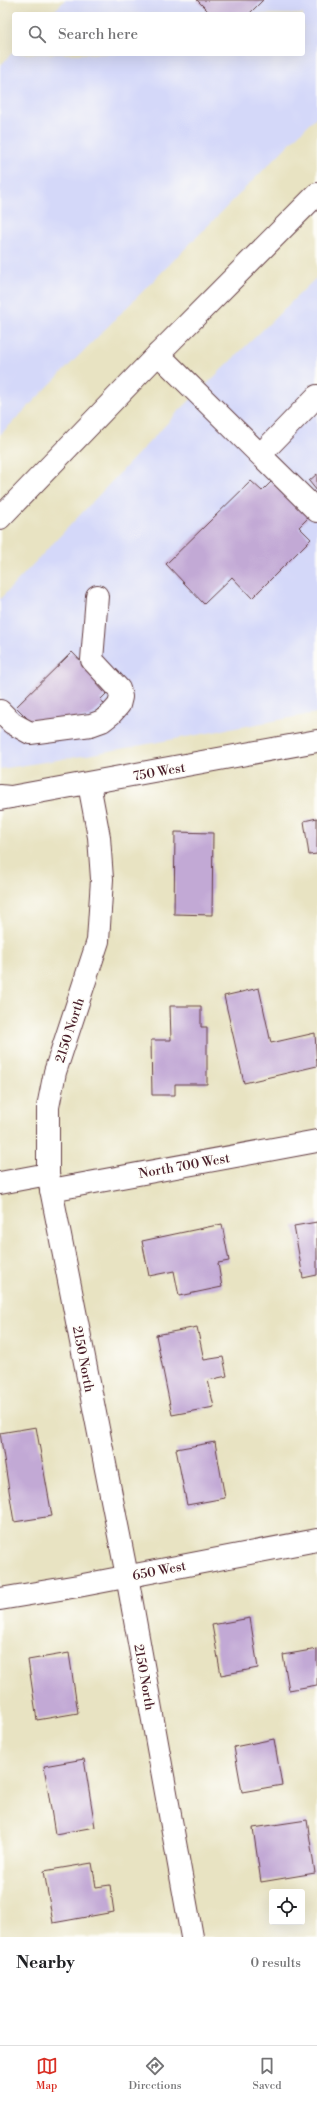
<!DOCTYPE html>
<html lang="en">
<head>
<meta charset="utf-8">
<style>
	body { margin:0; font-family:"Libre Bodoni",serif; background:#f2f2f2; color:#202124 }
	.controls { position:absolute; right:12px; bottom:12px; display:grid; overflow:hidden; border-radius:4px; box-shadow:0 4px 16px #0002 }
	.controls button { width:36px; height:36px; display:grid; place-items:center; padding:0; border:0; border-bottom:1px solid #e0e0e0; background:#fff; color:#202124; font:20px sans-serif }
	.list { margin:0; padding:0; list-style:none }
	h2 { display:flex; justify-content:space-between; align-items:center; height:52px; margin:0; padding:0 16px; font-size:17px }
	h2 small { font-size:13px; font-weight:400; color:#757577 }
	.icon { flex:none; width:22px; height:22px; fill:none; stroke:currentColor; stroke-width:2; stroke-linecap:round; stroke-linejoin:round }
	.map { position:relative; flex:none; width:317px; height:1937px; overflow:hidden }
	.search { position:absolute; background:#fff; box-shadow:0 4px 16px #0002; left:12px; right:12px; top:12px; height:44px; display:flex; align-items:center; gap:10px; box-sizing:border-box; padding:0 14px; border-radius:4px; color:#757577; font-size:15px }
	.sheet { height:108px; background:#fff }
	nav { display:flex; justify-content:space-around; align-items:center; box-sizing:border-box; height:56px; border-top:1px solid #e0e0e0; background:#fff; font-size:11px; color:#757577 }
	nav a { display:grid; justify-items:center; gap:2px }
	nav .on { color:#d93025 }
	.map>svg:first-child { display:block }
	.built { fill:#d4d8f9 }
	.building { fill:#c2a9d5 }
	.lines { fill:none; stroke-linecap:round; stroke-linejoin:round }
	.minor-casing { stroke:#623c42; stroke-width:24 }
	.major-casing { stroke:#623c42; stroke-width:24 }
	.minor { stroke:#fff; stroke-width:22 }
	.major { stroke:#fff; stroke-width:22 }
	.labels { text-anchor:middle; stroke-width:3; stroke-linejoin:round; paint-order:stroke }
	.street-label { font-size:13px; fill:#4a1f2b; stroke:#fdfcf7 }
</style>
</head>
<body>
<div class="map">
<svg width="317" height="1937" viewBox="0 0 317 1937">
	<rect width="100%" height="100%" fill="#fdfcf7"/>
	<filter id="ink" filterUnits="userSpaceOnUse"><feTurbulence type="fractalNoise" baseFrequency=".025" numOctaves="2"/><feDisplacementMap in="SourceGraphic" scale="8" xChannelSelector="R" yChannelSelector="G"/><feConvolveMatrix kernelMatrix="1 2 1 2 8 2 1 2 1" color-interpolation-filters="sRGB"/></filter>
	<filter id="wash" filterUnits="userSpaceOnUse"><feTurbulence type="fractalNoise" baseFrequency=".012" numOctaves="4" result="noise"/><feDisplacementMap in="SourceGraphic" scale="16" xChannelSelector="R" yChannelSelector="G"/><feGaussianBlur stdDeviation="0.9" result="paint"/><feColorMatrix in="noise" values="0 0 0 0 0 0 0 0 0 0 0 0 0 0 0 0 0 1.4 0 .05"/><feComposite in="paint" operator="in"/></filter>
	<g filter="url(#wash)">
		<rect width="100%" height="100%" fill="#e8e3c2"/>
		<g class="built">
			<path d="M65 0H317V116L0 435V66L14 51V54H303V14H51Z"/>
			<path d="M317 277V713L76 757 0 769V599L175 415Z"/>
		</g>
		<g id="blocks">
			<g class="building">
				<path d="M197 0H263L249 14H211Z"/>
				<path d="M317 474V491L309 481Z"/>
				<path d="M274 479 310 516 299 527 311 539 252 598 232 577 204 604 166 564 251 481 262 491Z"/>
				<path d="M72 652 99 680 96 683 106 694 100 700 104 703 90 717 35 726 16 707Z"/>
				<path d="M317 818V854L309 855 304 821Z"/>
				<path d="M175 832 213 833 212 915 174 914Z"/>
				<path d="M259 988 271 1043 315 1033 317 1066 244 1083 224 996Z"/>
				<path d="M170 1006H201V1027H207V1084H175V1095H152L151 1040H171Z"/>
				<path d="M317 1222V1275L303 1278 294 1226Z"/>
				<path d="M222 1224 229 1261 218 1263 222 1287 179 1296 174 1271 149 1276 142 1241Z"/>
				<path d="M197 1327 204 1360 223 1357 227 1376 208 1380 214 1407 172 1415 156 1335Z"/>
				<path d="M36 1427 52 1516 14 1522 0 1433Z"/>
				<path d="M215 1442 225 1498 187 1505 176 1449Z"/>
				<path d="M250 1618 258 1668 221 1675 212 1625Z"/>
				<path d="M317 1649V1685L289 1690 283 1655Z"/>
				<path d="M69 1653 78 1713 37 1720 28 1660Z"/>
				<path d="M274 1739 282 1785 242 1792 234 1747Z"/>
				<path d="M84 1759 95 1827 55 1834 44 1766Z"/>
				<path d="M307 1820 315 1873 261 1882 253 1828Z"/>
				<path d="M92 1863 96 1887 110 1885 114 1912 53 1923 44 1871Z"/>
			</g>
		</g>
	</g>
	<g filter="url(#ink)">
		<use href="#blocks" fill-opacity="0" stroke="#623c42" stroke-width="1"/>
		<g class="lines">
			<g class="minor-casing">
				<g id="minor">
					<path d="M158 354 317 511"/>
					<path d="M261 454 317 396"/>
					<path d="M0 711 12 723 30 733 91 725 102 721 111 714 119 705 121 697 119 689 92 660 97 596"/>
					<path d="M89 784 99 837 102 879 98 941 55 1072 48 1107V1174L127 1576 192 1937"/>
					<path d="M0 799 317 741"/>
					<path d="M0 1183 48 1174"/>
					<path d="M51 1190 317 1141"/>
					<path d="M0 1599 78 1586 317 1540"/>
				</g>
			</g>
			<g class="major-casing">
				<g id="major">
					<path d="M0 518 158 354 317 194"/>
					<path d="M0 796 10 797"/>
				</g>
			</g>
			<use href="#minor" class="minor"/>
			<use href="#major" class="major"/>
		</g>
	</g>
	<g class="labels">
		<g class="street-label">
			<text transform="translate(159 771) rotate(-10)" y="5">750 West</text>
			<text transform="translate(69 1030) rotate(-72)" y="5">2150 North</text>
			<text transform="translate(184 1165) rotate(-10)" y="5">North 700 West</text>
			<text transform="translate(84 1359) rotate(79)" y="5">2150 North</text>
			<text transform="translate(159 1570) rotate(-11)" y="5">650 West</text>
			<text transform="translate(145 1677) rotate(80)" y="5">2150 North</text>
		</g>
	</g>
</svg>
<div class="controls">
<button><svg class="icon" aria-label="locate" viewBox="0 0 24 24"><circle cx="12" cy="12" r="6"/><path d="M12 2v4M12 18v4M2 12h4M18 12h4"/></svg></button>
</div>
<div class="search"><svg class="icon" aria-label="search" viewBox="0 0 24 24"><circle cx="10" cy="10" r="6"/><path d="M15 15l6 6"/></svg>Search here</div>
</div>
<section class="sheet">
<h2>Nearby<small>0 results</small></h2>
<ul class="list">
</ul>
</section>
<nav>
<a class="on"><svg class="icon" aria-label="map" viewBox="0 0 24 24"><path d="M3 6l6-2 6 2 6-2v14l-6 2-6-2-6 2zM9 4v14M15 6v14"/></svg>Map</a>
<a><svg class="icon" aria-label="directions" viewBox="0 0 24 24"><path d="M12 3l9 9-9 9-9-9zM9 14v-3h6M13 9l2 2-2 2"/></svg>Directions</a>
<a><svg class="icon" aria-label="saved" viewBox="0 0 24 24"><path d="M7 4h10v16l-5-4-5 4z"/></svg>Saved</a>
</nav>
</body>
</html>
